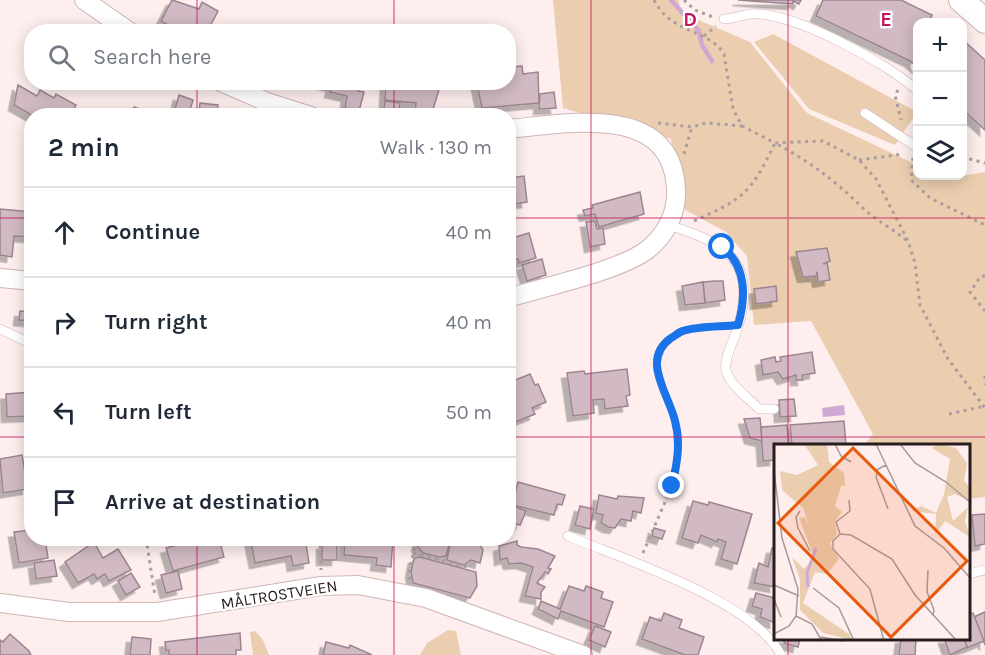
<!DOCTYPE html>
<html lang="en">
<head>
<meta charset="utf-8">
<style>
	body { margin:0; font-family:Karla,sans-serif; background:#f2f2f3; color:#1f2937 }
	.controls { position:absolute; right:18px; top:18px; display:grid; overflow:hidden; border-radius:12px; box-shadow:0 3px 15px #0003 }
	.controls button { width:54px; height:54px; display:grid; place-items:center; padding:0; border:0; border-bottom:2px solid #e0e1e3; background:#fff; color:#1f2937; font:30px sans-serif }
	.stop { position:absolute; width:18px; height:18px; margin:-14px; border:4px solid #1a73e8; border-radius:50%; background:#fff }
	.stop.end { background:#1a73e8; border-color:#fff; box-shadow:0 2px 6px #0008 }
	.list { margin:0; padding:0; list-style:none }
	h2 { display:flex; justify-content:space-between; align-items:center; height:78px; margin:0; padding:0 24px; font-size:26px }
	h2 small { font-size:20px; font-weight:400; color:#747a83 }
	.list li { display:grid; grid-template-columns:39px 1fr auto; gap:18px; align-items:center; box-sizing:border-box; height:90px; padding:0 24px; border-top:2px solid #e0e1e3 }
	.list b { display:block; font-size:22px; white-space:nowrap }
	.list em { font-size:20px; font-style:normal; color:#747a83 }
	.icon { flex:none; width:33px; height:33px; fill:none; stroke:currentColor; stroke-width:2; stroke-linecap:round; stroke-linejoin:round }
	.map { position:relative; flex:none; width:985px; height:655px; overflow:hidden }
	.search { position:absolute; background:#fff; box-shadow:0 3px 15px #0003; left:24px; top:24px; width:492px; height:66px; display:flex; align-items:center; gap:15px; box-sizing:border-box; padding:0 21px; border-radius:24px; color:#747a83; font-size:22px }
	.panel { position:absolute; background:#fff; box-shadow:0 3px 15px #0003; left:24px; top:108px; width:492px; height:438px; border-radius:24px }
	.map>svg:first-child { display:block }
	.green { fill:#eaceaf }
	.water { fill:#d0a8d4 }
	.lines { fill:none; stroke-linecap:round; stroke-linejoin:round }
	.stream { stroke:#d0a8d4; stroke-width:4.5 }
	.building { fill:#d1bac4; stroke:#9b868f; stroke-width:1.5; filter:url(#shadow) }
	.lane-casing { stroke:#cfb5b6; stroke-width:10 }
	.street-casing { stroke:#cfb5b6; stroke-width:20 }
	.secondary-casing { stroke:#cfb5b6; stroke-width:26 }
	.path { stroke:#ab9d9d; stroke-width:3; stroke-dasharray:3 4.5; stroke-linecap:butt }
	.lane { stroke:#fff; stroke-width:9 }
	.street { stroke:#fff; stroke-width:18 }
	.secondary { stroke:#fff; stroke-width:24 }
	.route { stroke:#1a73e8; stroke-width:8 }
	.grid { fill:none; stroke:#c2185b; stroke-width:1.5; stroke-opacity:0.55 }
	.labels { text-anchor:middle; stroke-width:4.5; stroke-linejoin:round; paint-order:stroke }
	.street-label { font-size:16px; fill:#271d1d; stroke:#fff }
	.inset-river { fill:none; stroke:#d0a8d4; stroke-width:3 }
	.inset-road { fill:none; stroke:#a89a9a; stroke-width:1.5 }
	.view { fill:#e8590c; fill-opacity:0.15; stroke:#e8590c; stroke-width:3 }
	.inset-edge { fill:none; stroke:#271d1d; stroke-width:3 }
	.grid-label { font-size:20px; text-anchor:middle; font-weight:bold; fill:#c2185b; stroke:#fff; stroke-width:4.5; stroke-linejoin:round; paint-order:stroke }
</style>
</head>
<body>
<div class="map">
<svg width="985" height="655" viewBox="0 0 985 655">
	<defs>
		<filter id="shadow"><feDropShadow dx="-5.5" dy="5.5" stdDeviation="0" flood-color="#0004"/></filter>
	</defs>
	<rect width="100%" height="100%" fill="#feeeee"/>
	<g class="green">
		<path d="M553 0H679L680 12 750 42 807 113 917 165 918 176H962L985 172V497L969 499 968 445H864L873 434 811 321 754 325 747 256 726 232 685 210 671 139 563 108Z"/>
		<path d="M773 34 917 112 895 145 809 109 754 42Z"/>
		<path d="M448 630 456 631 461 655H420L427 643Z"/>
		<path d="M255 631 263 640 269 655H253L250 632Z"/>
	</g>
	<path class="water" d="M844 405 845 415 823 417 822 408Z"/>
	<g class="lines">
		<path class="stream" d="M671 0 699 31 702 45 712 61"/>
	</g>
	<g class="building">
		<path d="M172 0 199 9 202 2 218 11 207 32H180L161 21Z"/>
		<path d="M738 0H801L799 4 793 1V4Z"/>
		<path d="M823 0H901L932 15 929 22H918V46L914 54 917 56 915 61 918 68 910 61 816 16Z"/>
		<path d="M962 39 985 60V130L962 109Z"/>
		<path d="M522 66 523 74 538 72 539 103 482 108 477 85 508 82V67Z"/>
		<path d="M315 82H360L358 91 364 92 359 111 345 108 347 96 330 92 332 86Z"/>
		<path d="M386 82 441 83 431 116 415 114 416 103 385 100Z"/>
		<path d="M18 85 37 96 40 90 54 98 56 94 76 105 70 116H33L14 105Z"/>
		<path d="M554 92 556 108 539 109 540 94Z"/>
		<path d="M179 95 193 100 189 113 175 109Z"/>
		<path d="M385 101 400 103 399 111 384 109Z"/>
		<path d="M200 103 218 105 217 113 199 111Z"/>
		<path d="M134 107 159 116H132Z"/>
		<path d="M524 176 527 202 508 205V178Z"/>
		<path d="M640 192 644 214 599 227 595 214 585 216 583 210 593 208 592 205Z"/>
		<path d="M0 209 32 212V237L14 236 12 257 0 255Z"/>
		<path d="M595 221 597 229 603 228 605 244 590 247 586 222Z"/>
		<path d="M529 233 536 258 519 263 518 259 512 261 515 271 508 273V244L513 242 512 238Z"/>
		<path d="M827 248 830 261 823 264 827 263 830 280 818 282 817 272 816 276 803 277 796 252Z"/>
		<path d="M542 259 546 275 527 281 522 265Z"/>
		<path d="M715 281H723L725 300 705 303 703 282Z"/>
		<path d="M703 282 705 303 685 305 682 286Z"/>
		<path d="M776 286 777 301 756 304 754 289Z"/>
		<path d="M20 311 32 312V332L31 321 19 320Z"/>
		<path d="M812 352 815 373 802 375 803 380H796V375L783 379 778 372 763 375 761 360 775 357 776 362 781 361 780 357Z"/>
		<path d="M627 369 630 395 626 396 628 406 605 409 604 399 593 400 594 413 573 416 567 373 584 371 585 374Z"/>
		<path d="M530 374 535 385 538 384 546 402 532 408 535 414 508 425V383Z"/>
		<path d="M32 392V416L7 417 6 394Z"/>
		<path d="M794 399 796 416 780 417 779 400Z"/>
		<path d="M760 418 761 427 762 441 750 438 744 419Z"/>
		<path d="M844 421 846 445H792L790 425Z"/>
		<path d="M787 425 789 445H775V460L763 461 761 427Z"/>
		<path d="M22 455 28 489 3 493 0 459Z"/>
		<path d="M518 482 565 495 562 505 557 504 554 515 512 505Z"/>
		<path d="M599 495 617 499 618 496 644 498 641 513 633 511 631 521 621 519 615 528 608 527 601 523 603 515 596 513Z"/>
		<path d="M693 501 708 505 709 502 752 514 737 564 721 559 726 542 718 539 717 542 701 535 698 543 682 538Z"/>
		<path d="M508 504 526 511 520 525 508 521Z"/>
		<path d="M580 506 594 509 590 529 575 525Z"/>
		<path d="M985 514V544L975 546 972 515Z"/>
		<path d="M654 528 665 531 662 539 652 536Z"/>
		<path d="M32 530V538H45L48 558 19 563 14 532Z"/>
		<path d="M183 538H219L224 557 173 571 166 548 188 542H184Z"/>
		<path d="M250 538H305L309 563 293 566 291 556 255 563Z"/>
		<path d="M345 538H393L391 567 376 565 377 558 344 555Z"/>
		<path d="M419 538H451L446 556 439 557 423 553 417 546Z"/>
		<path d="M451 538H476L483 550 480 563 471 560 464 565 447 560Z"/>
		<path d="M517 541V545L521 547 538 549 555 556 548 568 551 569 548 574 545 572 537 583 545 587 541 592V599L525 596 533 567 521 563 509 564 507 558 500 560 499 546Z"/>
		<path d="M94 542 103 558 118 549 131 570 109 581 105 574 97 579 94 574 78 583 65 562Z"/>
		<rect x="322" y="544" width="15" height="16"/>
		<path d="M772 548H775V587L754 583 759 563 768 567Z"/>
		<path d="M420 557 476 572 477 586 470 598 413 583 411 572 414 558Z"/>
		<path d="M54 560 57 576 36 579 34 563Z"/>
		<path d="M178 571 182 589 166 593 161 575Z"/>
		<path d="M131 573 140 587 126 595 118 581Z"/>
		<path d="M569 586 584 591 586 586 603 592 601 598 613 602 604 627 561 611 558 619 538 609 541 601 560 609Z"/>
		<path d="M756 593 775 598V623L760 617 762 609 752 606Z"/>
		<path d="M985 612V645L974 617Z"/>
		<path d="M664 613 682 620 679 628 704 637 698 655H685L642 639 650 617 661 621Z"/>
		<path d="M973 613 984 641 967 648 964 638H968V614Z"/>
		<path d="M595 626 611 632 605 647 589 640Z"/>
		<path d="M240 633 241 650H236V655H169V650H166L165 642Z"/>
		<path d="M10 634 29 651 31 655H0V640L3 642Z"/>
		<path d="M132 637 151 639 150 655H130Z"/>
		<path d="M785 638H800L798 647 784 643Z"/>
		<path d="M901 638H916L915 655H899Z"/>
		<path d="M944 638H964L967 647 950 655Z"/>
		<path d="M326 642 349 648 350 645 372 655H323Z"/>
	</g>
	<g class="lines">
		<g class="lane-casing">
			<g id="lane">
				<path d="M724 19C734 19 741 15 751 14 790 10 889 64 918 91"/>
				<path d="M865 113 918 148"/>
				<path d="M668 225C727 243 759 262 737 330 733 342 724 358 726 370 729 385 749 398 759 409H774"/>
				<path d="M0 329 32 344"/>
				<path d="M568 536C625 560 752 600 781 655"/>
				<path d="M968 574 985 570"/>
			</g>
		</g>
		<g class="street-casing">
			<g id="street">
				<path d="M84 0 130 32"/>
				<path d="M221 82 267 102 311 116"/>
				<path d="M508 129C567 124 673 101 676 191 677 214 665 236 647 250 619 271 544 287 508 298"/>
				<path d="M0 278 32 281"/>
				<path d="M0 603 69 612H157L321 586 358 585 426 598 583 655"/>
			</g>
		</g>
		<g class="secondary-casing">
			<path id="secondary" d="M961 0 985 21"/>
		</g>
		<g class="path">
			<path d="M654 0C671 34 709 29 724 54L733 109 742 126 775 143 823 141 859 160 876 179 908 241 915 263 920 305 948 359 985 408"/>
			<path d="M684 0 695 10 713 17"/>
			<path d="M704 36 716 26"/>
			<path d="M898 90 895 95 901 120"/>
			<path d="M658 123 692 127 706 123 742 126"/>
			<path d="M684 154 692 127"/>
			<path d="M962 157 985 163"/>
			<path d="M913 158 911 180 930 198 985 225"/>
			<path d="M859 160 903 154"/>
			<path d="M694 221C745 198 750 194 775 143 812 163 834 180 864 209 877 221 893 229 906 240"/>
			<path d="M985 276H981L970 292 985 311"/>
			<path d="M985 376V385"/>
			<path d="M949 414 985 406"/>
			<path d="M146 538 155 596"/>
			<path d="M320 538 321 570"/>
			<path d="M413 553 471 568"/>
			<path d="M643 553 672 486 678 454 676 422 659 380 655 359 663 343 681 331 724 327"/>
			<path d="M410 580 409 572 417 538"/>
		</g>
		<use href="#lane" class="lane"/>
		<use href="#street" class="street"/>
		<use href="#secondary" class="secondary"/>
	</g>
	<g class="lines">
		<path class="route" d="M672 486C677 464 681 443 675 421 669 394 640 360 671 338 675 336 679 332 683 331 699 326 721 327 738 325 746 298 747 266 722 247"/>
	</g>
	<path class="grid" d="M197 0V32M394 0V32M591 0V655M788 0V445M197 82V116M394 82V116M0 218H32M508 218H985M0 437H32M508 437H985M197 538V655M394 538V655M788 638V655"/>
	<g class="labels">
		<g class="street-label">
			<text transform="translate(279 594) rotate(-9)" y="6">MÅLTROSTVEIEN</text>
		</g>
	</g>
	<g transform="translate(774 444)">
		<rect width="196" height="196" fill="#feeeee"/>
		<path d="M30 0H53L55 18 70 29 71 42H67L61 62 68 68 61 77 63 90 56 99 65 115 53 130 41 128 29 159 75 190 78 196 49 189 26 166V136L18 113 30 125 40 113 25 74 31 73 36 84 29 64 8 46 6 27 23 31 44 21ZM164 0 182 4 193 19 190 37 196 43V57L181 50 173 53 179 77 194 63 191 77 196 93 171 77 161 91 162 70 137 67 147 62 162 69 170 50 176 15 158 4Z" fill="#eaceaf"/>
		<path class="inset-river" d="M34 143 33 129 42 104"/>
		<path class="inset-road" d="M61 0 67 12 77 18M102 0 141 82 170 104 197 135M126 0 141 19 172 38 197 59M112 21 104 25 102 33 114 65M0 26 8 94 24 145 22 172M26 67 22 73 24 84 36 107M66 90 62 78 76 67 75 56M154 126 153 148 160 166 159 172M0 141 25 152M39 144 65 164 80 197M0 155 7 173M0 190 15 182 22 172 38 180 48 197M47 193 69 197M110 197 96 145 59 105V97L66 90 77 91 118 115 141 151 183 197"/>
		<path class="view" d="M79 4 193 117 117 193 4 79Z"/>
		<rect width="196" height="196" class="inset-edge"/>
	</g>
	<g class="grid-label">
		<text x="690" y="26">D</text>
		<text x="886" y="26">E</text>
	</g>
</svg>
<div class="controls">
<button>+</button>
<button>−</button>
<button><svg class="icon" aria-label="layers" viewBox="0 0 24 24"><path d="M12 4l9 5-9 5-9-5zM3 14l9 5 9-5"/></svg></button>
</div>
<div class="stop" style="left:722px;top:247px"></div>
<div class="stop end" style="left:672px;top:486px"></div>
<div class="search"><svg class="icon" aria-label="search" viewBox="0 0 24 24"><circle cx="10" cy="10" r="6"/><path d="M15 15l6 6"/></svg>Search here</div>
<section class="panel">
<h2>2 min<small>Walk · 130 m</small></h2>
<ul class="list">
<li><svg class="icon" aria-label="ahead" viewBox="0 0 24 24"><path d="M12 20V5M6 11l6-6 6 6"/></svg><div><b>Continue</b></div><em>40 m</em></li>
<li><svg class="icon" aria-label="right" viewBox="0 0 24 24"><path d="M7 20v-9h11M14 6l5 5-5 5"/></svg><div><b>Turn right</b></div><em>40 m</em></li>
<li><svg class="icon" aria-label="left" viewBox="0 0 24 24"><path d="M17 20v-9H6M10 6l-5 5 5 5"/></svg><div><b>Turn left</b></div><em>50 m</em></li>
<li><svg class="icon" aria-label="arrive" viewBox="0 0 24 24"><path d="M6 21V4h12l-3 4 3 4H6"/></svg><div><b>Arrive at destination</b></div></li>
</ul>
</section>
</div>
</body>
</html>
